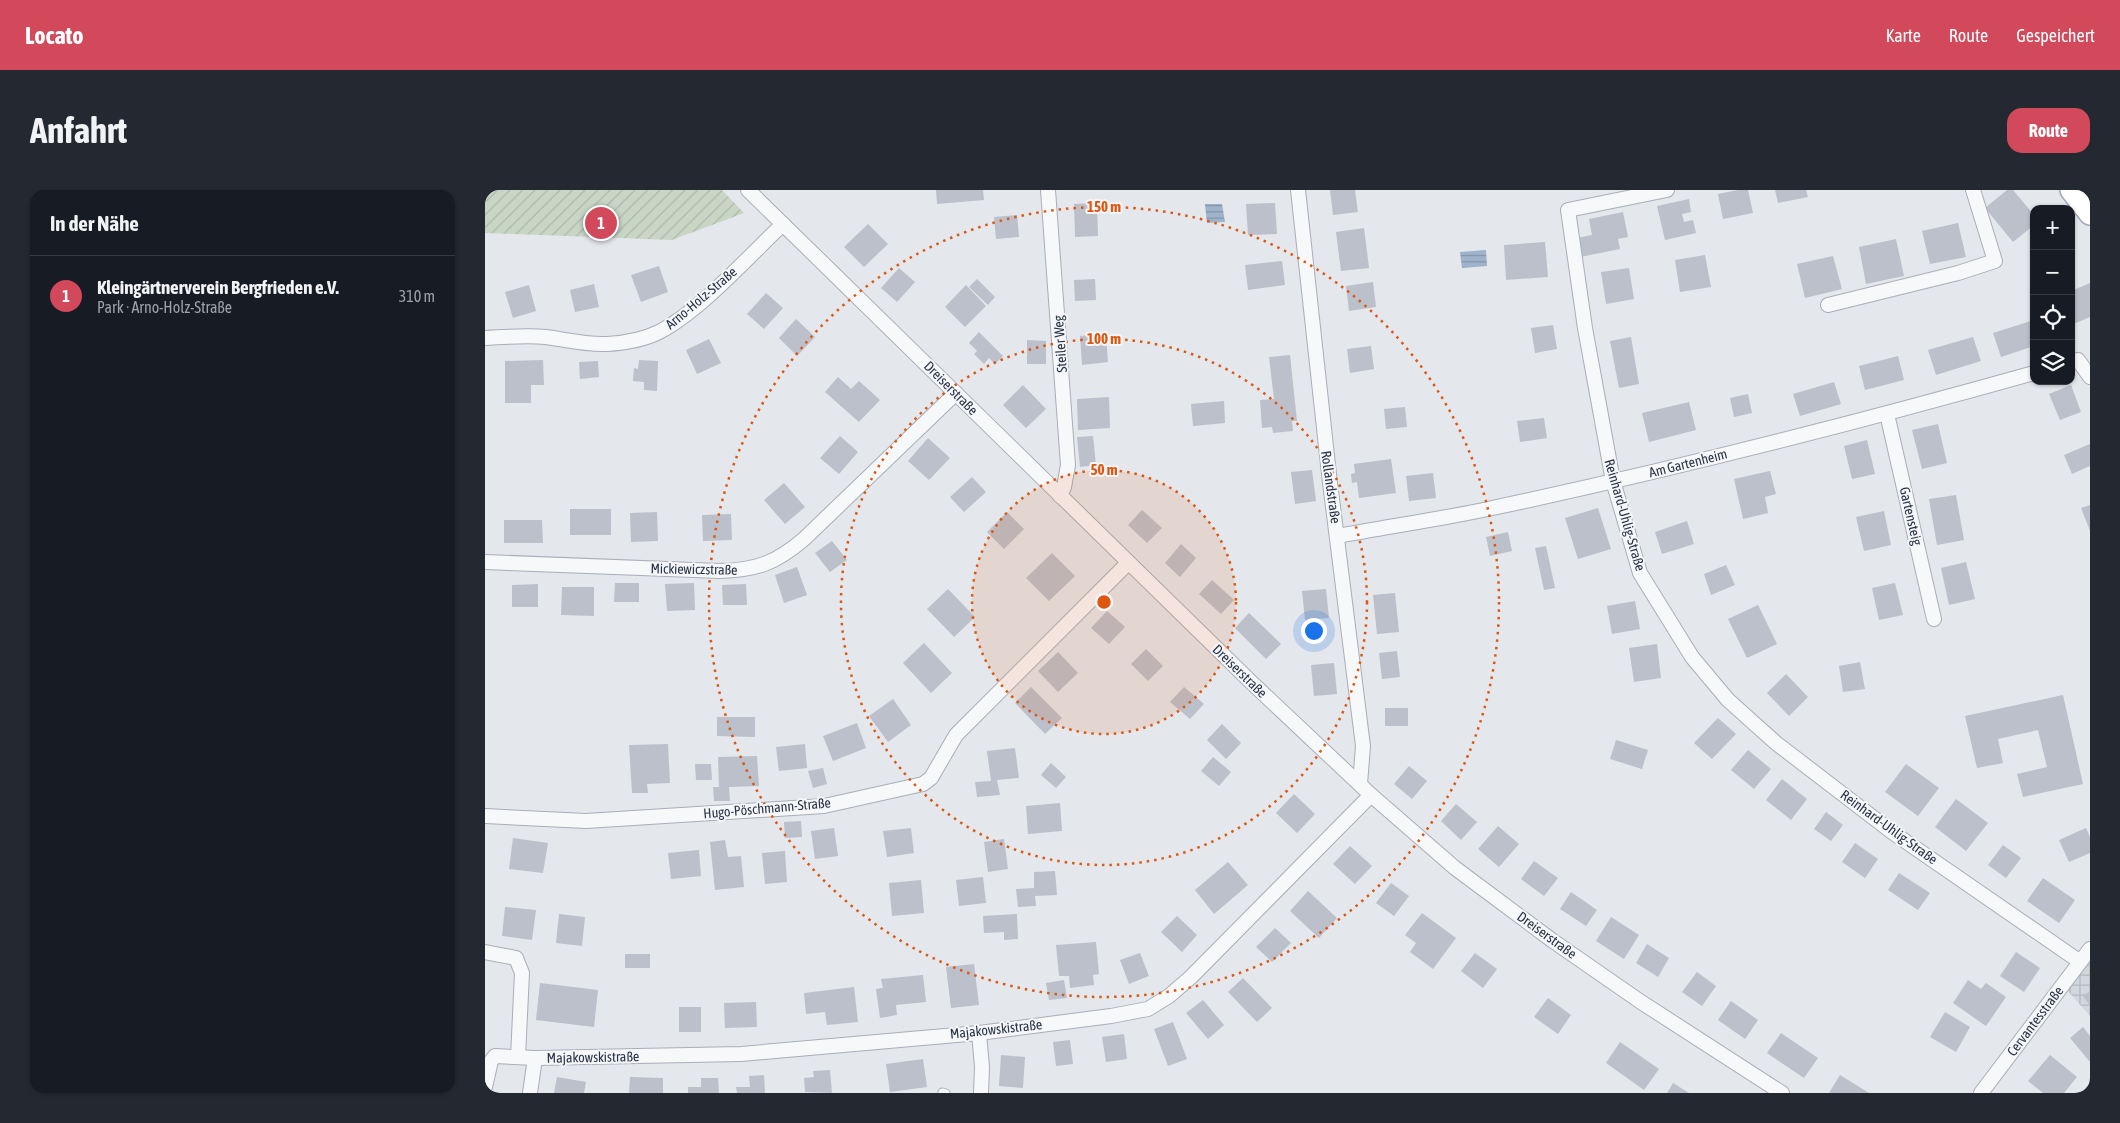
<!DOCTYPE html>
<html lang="de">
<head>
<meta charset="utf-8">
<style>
	body { margin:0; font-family:"Asap Condensed",sans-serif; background:#242831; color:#f1f3f6 }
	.controls { position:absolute; right:15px; top:15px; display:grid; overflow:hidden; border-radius:10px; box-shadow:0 1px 4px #0004 }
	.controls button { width:45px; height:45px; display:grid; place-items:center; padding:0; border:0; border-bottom:1px solid #363941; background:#171b24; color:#f1f3f6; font:25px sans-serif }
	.you { position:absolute; left:828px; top:440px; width:18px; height:18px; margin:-12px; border:4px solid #fff; border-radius:50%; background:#1a73e8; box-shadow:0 0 0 8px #1a73e833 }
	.badge { display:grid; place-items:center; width:32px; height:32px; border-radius:50%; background:#d1495b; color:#fff; font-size:16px; font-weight:700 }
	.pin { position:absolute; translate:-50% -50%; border:2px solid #fff; box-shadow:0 1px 5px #0006 }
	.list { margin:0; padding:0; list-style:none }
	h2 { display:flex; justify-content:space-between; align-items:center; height:65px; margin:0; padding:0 20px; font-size:21px }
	h2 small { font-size:16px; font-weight:400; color:#9ea1a6 }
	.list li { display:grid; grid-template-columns:32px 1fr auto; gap:15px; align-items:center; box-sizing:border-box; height:80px; padding:0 20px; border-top:1px solid #363941 }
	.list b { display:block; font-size:19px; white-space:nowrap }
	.list p { margin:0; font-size:16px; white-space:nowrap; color:#9ea1a6 }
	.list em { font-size:16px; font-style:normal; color:#9ea1a6 }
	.icon { flex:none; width:28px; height:28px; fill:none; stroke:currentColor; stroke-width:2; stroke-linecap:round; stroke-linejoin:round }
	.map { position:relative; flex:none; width:1605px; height:903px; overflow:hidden; border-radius:15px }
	header { display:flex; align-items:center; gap:30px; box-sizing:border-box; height:70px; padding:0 25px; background:#d1495b; color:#fff }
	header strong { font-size:24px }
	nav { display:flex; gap:28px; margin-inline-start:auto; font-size:18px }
	.intro { display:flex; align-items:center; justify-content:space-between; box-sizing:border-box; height:120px; padding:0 30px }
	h1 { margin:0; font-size:35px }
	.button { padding:12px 22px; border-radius:15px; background:#d1495b; color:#fff; font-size:18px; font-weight:700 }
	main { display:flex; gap:30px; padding:0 30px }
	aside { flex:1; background:#171b24; border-radius:15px; box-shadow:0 1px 4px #0004 }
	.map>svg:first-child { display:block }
	.industrial { fill:url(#industrial-grid) }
	.garden { fill:url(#garden-furrows) }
	.water { fill:url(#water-rules) }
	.building { fill:#bbc0ca }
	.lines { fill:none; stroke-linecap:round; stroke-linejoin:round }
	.service-casing { stroke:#a9aeb7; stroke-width:9 }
	.minor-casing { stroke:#a9aeb7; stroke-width:16 }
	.primary-casing { stroke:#a3abb8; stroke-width:24 }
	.service { stroke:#f7f8fa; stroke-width:7 }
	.minor { stroke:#f7f8fa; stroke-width:14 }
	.primary { stroke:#fff; stroke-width:21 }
	.ring { fill:none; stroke:#df570f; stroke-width:2.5; stroke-dasharray:2.5 5 }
	.labels { text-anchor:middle; stroke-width:4; stroke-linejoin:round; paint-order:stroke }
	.street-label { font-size:14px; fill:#2b3445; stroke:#f4f6f9 }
	.centre { fill:#df570f; stroke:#f4f6f9; stroke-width:2.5 }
	.ring-label { font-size:15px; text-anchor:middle; font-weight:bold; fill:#df570f; stroke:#f4f6f9; stroke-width:4; stroke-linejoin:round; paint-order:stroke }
</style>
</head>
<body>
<header>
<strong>Locato</strong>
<nav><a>Karte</a><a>Route</a><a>Gespeichert</a></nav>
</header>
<div class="intro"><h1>Anfahrt</h1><a class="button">Route</a></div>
<main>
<aside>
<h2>In der Nähe<small></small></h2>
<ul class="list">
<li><span class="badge">1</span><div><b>Kleingärtnerverein Bergfrieden e.V.</b><p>Park · Arno-Holz-Straße</p></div><em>310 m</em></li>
</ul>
</aside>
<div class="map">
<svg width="1605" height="903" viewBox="0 0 1605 903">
	<defs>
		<pattern id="industrial-grid" width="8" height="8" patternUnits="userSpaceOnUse" patternTransform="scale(1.25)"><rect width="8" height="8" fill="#d2d6de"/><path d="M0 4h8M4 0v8" fill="none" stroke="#b4b8c0"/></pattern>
		<pattern id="garden-furrows" width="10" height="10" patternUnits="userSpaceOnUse" patternTransform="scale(1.25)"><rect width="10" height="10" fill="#c9d6c5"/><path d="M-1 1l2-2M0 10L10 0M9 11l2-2" fill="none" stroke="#adb8ab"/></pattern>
		<pattern id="water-rules" width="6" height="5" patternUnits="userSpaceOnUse" patternTransform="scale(1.25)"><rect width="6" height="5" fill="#9fb4cc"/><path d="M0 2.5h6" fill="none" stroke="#8293a7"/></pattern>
	</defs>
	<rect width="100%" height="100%" fill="#e4e7ec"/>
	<path class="industrial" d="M1605 754V826L1573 790Z"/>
	<path class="garden" d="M0 0H237L259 23 187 50 0 43Z"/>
	<g class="water">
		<path d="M720 14H737L740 32 722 33Z"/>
		<path d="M1001 60 1002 76 977 78 975 62Z"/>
	</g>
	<g class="building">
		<path d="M451 0H498L499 10 452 14Z"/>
		<path d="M845 0H870L873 22 848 25Z"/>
		<path d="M1253 0H1263L1268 23 1238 29 1233 4Z"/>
		<path d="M1290 0H1321L1323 7 1293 13Z"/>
		<path d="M1522 0H1528L1549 25V35L1528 52 1500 18Z"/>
		<path d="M1204 9 1206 22 1197 24 1199 32 1208 30 1211 43 1180 50 1172 16Z"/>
		<path d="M612 13 613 46 590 47 589 14Z"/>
		<path d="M790 13 792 44 763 45 761 14Z"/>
		<path d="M1138 22 1143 47 1133 49 1135 59 1095 67 1092 48 1107 45 1104 29Z"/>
		<path d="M532 25 534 47 511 49 509 27Z"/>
		<path d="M1473 33 1481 67 1445 74 1437 41Z"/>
		<path d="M383 34 403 54 379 77 359 57Z"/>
		<path d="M879 38 884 78 856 81 851 42Z"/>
		<path d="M1411 49 1419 86 1381 94 1374 57Z"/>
		<path d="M1060 52 1063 87 1021 90 1019 55Z"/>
		<path d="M1220 65 1226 97 1195 102 1190 70Z"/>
		<path d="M1348 66 1357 99 1320 108 1312 74Z"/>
		<path d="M797 71 800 95 763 100 760 75Z"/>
		<path d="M174 76 183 102 156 112 146 85Z"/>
		<path d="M414 78 430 92 412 112 396 98Z"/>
		<path d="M1144 78 1149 109 1121 114 1116 82Z"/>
		<path d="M492 89 510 107 503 115 484 97Z"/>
		<path d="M610 89 611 110 590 111 589 90Z"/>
		<path d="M888 92 891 117 864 121 861 96Z"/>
		<path d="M1605 93V127L1586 135V101Z"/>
		<path d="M109 94 114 117 90 122 85 100Z"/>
		<path d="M44 95 51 121 28 128 20 102Z"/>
		<path d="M481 95 501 116 480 137 460 117Z"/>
		<path d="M281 103 298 118 279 139 262 124Z"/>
		<path d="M311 129 330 147 312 166 294 148Z"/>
		<path d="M1549 130V156L1516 167 1508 143Z"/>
		<path d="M1068 135 1072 159 1050 163 1046 138Z"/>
		<path d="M494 142 518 166 510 174 504 168 499 174 489 164 492 161 484 153Z"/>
		<path d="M621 144 623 172 597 175 595 146Z"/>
		<path d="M1146 147 1154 194 1134 198 1125 151Z"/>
		<path d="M1488 147 1496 171 1451 185 1443 160Z"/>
		<path d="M224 149 236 173 212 184 201 160Z"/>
		<path d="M542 150 561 151V174H542Z"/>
		<path d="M886 156 889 179 865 183 862 159Z"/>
		<path d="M805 165 812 231H807L808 241 788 243 787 237 777 238 775 210 789 209 784 167Z"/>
		<path d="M1413 166 1419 190 1380 200 1374 176Z"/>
		<path d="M58 170 59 195H46V213H20V171Z"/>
		<path d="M154 170 173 171 172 201 159 200V192L148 191 149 178 153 179Z"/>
		<path d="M113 171 114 187 95 189 94 172Z"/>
		<path d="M353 187 366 199 374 191 395 210 374 232 340 202Z"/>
		<path d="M1349 192 1356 214 1315 226 1308 204Z"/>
		<path d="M538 195 561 219 541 238 518 215Z"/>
		<path d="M1586 195 1596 222 1575 230 1564 204Z"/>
		<path d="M1263 204 1267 223 1249 227 1245 208Z"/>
		<path d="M624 207 625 238 593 240 592 209Z"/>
		<path d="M739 211 740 233 708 236 706 214Z"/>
		<path d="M1204 212 1211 240 1164 252 1157 223Z"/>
		<path d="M920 217 922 237 901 239 899 219Z"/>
		<path d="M1059 228 1062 248 1035 252 1032 231Z"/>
		<path d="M1453 234 1462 273 1437 279 1427 240Z"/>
		<path d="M355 246 373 262 354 284 335 268Z"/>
		<path d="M608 246 611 275 595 277 592 247Z"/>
		<path d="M443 248 465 268 444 290 423 271Z"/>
		<path d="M1382 250 1390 284 1367 289 1359 256Z"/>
		<path d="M1605 254V276L1587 284 1579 265Z"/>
		<path d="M906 269 911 303 874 308 872 292 867 293 866 284 870 283 869 274Z"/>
		<path d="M827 280 831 311 810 314 806 282Z"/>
		<path d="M1285 281 1291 304 1280 307 1283 323 1258 329 1249 289Z"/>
		<path d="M948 283 951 308 924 311 921 286Z"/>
		<path d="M487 287 501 302 479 322 465 307Z"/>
		<path d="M299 293 320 317 300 334 279 310Z"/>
		<path d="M1471 305 1479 350 1452 355 1444 309Z"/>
		<path d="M1605 315V341L1596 318Z"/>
		<path d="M1113 318 1126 359 1093 369 1080 328Z"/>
		<rect x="85" y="319" width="41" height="26"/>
		<path d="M657 320 677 338 662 353 643 335Z"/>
		<path d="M1399 321 1406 355 1379 361 1371 327Z"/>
		<path d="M172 322 173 351 146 352 145 323Z"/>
		<path d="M522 322 539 339 519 359 502 342Z"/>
		<path d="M246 324 247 350 218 351 217 325Z"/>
		<path d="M19 330H57L58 353H19Z"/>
		<path d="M1202 331 1209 354 1177 364 1170 342Z"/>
		<path d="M1023 342 1027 361 1005 366 1001 347Z"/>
		<path d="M347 351 362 370 345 382 330 363Z"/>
		<path d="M696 354 711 368 695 387 680 373Z"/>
		<path d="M1061 356 1070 398 1059 400 1050 358Z"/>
		<path d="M567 363 590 386 564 411 541 388Z"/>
		<path d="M1481 372 1490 409 1464 415 1456 378Z"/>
		<path d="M1241 375 1250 395 1226 405 1219 384Z"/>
		<path d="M312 377 322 405 299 413 290 385Z"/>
		<path d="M727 390 749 410 736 424 714 404Z"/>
		<path d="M130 393H154V412H129Z"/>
		<path d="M209 393 210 420 182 421 180 394Z"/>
		<path d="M1410 393 1418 425 1394 430 1387 398Z"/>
		<path d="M53 394V417H27V395Z"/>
		<path d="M261 394 262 415H238L237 395Z"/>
		<path d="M77 397H109V426L76 425Z"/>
		<path d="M463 399 490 427 469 447 442 419Z"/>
		<path d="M841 399 844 428 820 430 817 401Z"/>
		<path d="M910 403 914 442 892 444 888 405Z"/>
		<path d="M1150 411 1155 439 1127 444 1122 416Z"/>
		<path d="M1273 415 1292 454 1262 468 1243 429Z"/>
		<path d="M622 421 640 437 624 454 606 438Z"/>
		<path d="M764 423 796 454 781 469 750 438Z"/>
		<path d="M439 453 467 483 446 503 418 473Z"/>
		<path d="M1172 454 1176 488 1149 492 1144 458Z"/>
		<path d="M661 459 678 476 663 491 646 474Z"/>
		<path d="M912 461 915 487 897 489 894 463Z"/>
		<path d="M573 462 593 483 573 502 553 481Z"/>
		<path d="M1375 472 1380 499 1358 502 1354 476Z"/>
		<path d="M849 473 852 504 829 506 826 475Z"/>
		<path d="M1301 484 1323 507 1304 526 1282 503Z"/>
		<path d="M546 497 577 528 560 544 530 513Z"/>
		<path d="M699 497 719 514 705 529 685 512Z"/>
		<path d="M1578 505 1598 594 1538 607 1532 584 1562 577 1553 540 1513 549 1518 573 1492 578 1480 526Z"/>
		<path d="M408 509 426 535 403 552 384 526Z"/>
		<rect x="900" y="518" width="23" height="18"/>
		<path d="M232 527H270V547L232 546Z"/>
		<path d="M1233 528 1251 544 1227 569 1209 553Z"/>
		<path d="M372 533 381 558 348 571 338 546Z"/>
		<path d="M737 534 756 553 741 569 722 550Z"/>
		<path d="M1131 550 1163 560 1157 579 1125 569Z"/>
		<path d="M183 554 185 593 162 594 163 603H147L144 555Z"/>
		<path d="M320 554 322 578 294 581 291 557Z"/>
		<path d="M530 558 534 588 512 590 515 605 492 607 490 592 506 591 502 561Z"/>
		<path d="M1263 560 1286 579 1269 599 1246 580Z"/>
		<path d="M272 566 274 596 244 597 245 611H229L228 597H234L233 567Z"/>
		<path d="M728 567 746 582 734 596 716 581Z"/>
		<path d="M566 573 581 587 571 598 556 585Z"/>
		<path d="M210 574H226L227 590H211Z"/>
		<path d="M1421 574 1454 598 1433 626 1400 602Z"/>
		<path d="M924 576 942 591 927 609 909 594Z"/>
		<path d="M338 578 342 594 328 598 323 581Z"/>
		<path d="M1297 589 1322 609 1306 630 1281 610Z"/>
		<path d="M809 604 830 624 812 643 791 623Z"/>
		<path d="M1471 609 1503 633 1481 661 1450 637Z"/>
		<path d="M575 613 577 641 543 644 541 616Z"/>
		<path d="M971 614 992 632 976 650 956 631Z"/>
		<path d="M1341 622 1358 635 1346 651 1329 639Z"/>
		<path d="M316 631 317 647 300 648 299 632Z"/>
		<path d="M1013 636 1034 654 1014 677 993 659Z"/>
		<path d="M349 638 353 666 330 669 326 641Z"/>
		<path d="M426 638 429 663 402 667 398 641Z"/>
		<path d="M1601 638 1605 647V663L1584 672 1574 650Z"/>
		<path d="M28 648 63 653 58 683 24 679Z"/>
		<path d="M519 649 523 679 503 682 499 652Z"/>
		<path d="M240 650 243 667 256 666 259 697 230 700 225 652Z"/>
		<path d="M1370 653 1393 669 1380 688 1357 672Z"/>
		<path d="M1518 655 1536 668 1521 688 1503 675Z"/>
		<path d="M865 656 887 676 870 694 848 674Z"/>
		<path d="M214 660 216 686 186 689 183 663Z"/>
		<path d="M300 661 302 692 280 694 277 663Z"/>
		<path d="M1049 671 1073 688 1059 706 1036 689Z"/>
		<path d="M743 672 763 695 729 724 710 700Z"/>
		<path d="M570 681 572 705 550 706 551 716 533 717 531 699 549 698V682Z"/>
		<path d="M1414 683 1445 703 1433 720 1403 700Z"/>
		<path d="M498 687 501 713 474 716 471 690Z"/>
		<path d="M1558 688 1590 710 1574 733 1542 711Z"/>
		<path d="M436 690 439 723 407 726 404 693Z"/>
		<path d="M906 693 924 706 909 726 891 713Z"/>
		<path d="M823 701 852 728 834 748 805 721Z"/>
		<path d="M1086 702 1112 720 1101 736 1075 719Z"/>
		<path d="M20 717 51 720 47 750 17 746Z"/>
		<path d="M937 723 971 748 948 779 925 762 931 753 920 745Z"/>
		<path d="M74 724 100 727 97 756 71 753Z"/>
		<path d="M532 724 533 749 519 750V742L499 743 498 726Z"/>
		<path d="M692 726 712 745 697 762 676 742Z"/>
		<path d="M1126 727 1154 745 1139 769 1111 751Z"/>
		<path d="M790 738 806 753 787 772 771 757Z"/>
		<path d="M611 752 614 784 608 785 609 795 585 798 584 786H574L571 755Z"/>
		<path d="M1162 754 1184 768 1173 787 1151 773Z"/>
		<path d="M1531 762 1555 778 1539 802 1515 786Z"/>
		<path d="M655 763 664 786 644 794 635 770Z"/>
		<path d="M990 763 1012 779 998 798 976 781Z"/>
		<rect x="140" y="764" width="25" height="14"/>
		<path d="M489 774 494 815 466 818 461 777Z"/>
		<path d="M1212 782 1231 796 1217 816 1197 802Z"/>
		<path d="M438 785 441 812 411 815 412 825 395 828 391 799 398 798 396 789Z"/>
		<path d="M758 788 787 818 772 832 743 802Z"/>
		<path d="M579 790 582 808 564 810 561 793Z"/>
		<path d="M1483 790 1496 799 1501 793 1521 807 1501 836 1468 813Z"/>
		<path d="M55 793 113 800 109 837 51 830Z"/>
		<path d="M369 797 373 832 342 835 340 822 321 824 319 803Z"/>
		<path d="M1605 801V816L1598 806Z"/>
		<path d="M1063 808 1086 825 1073 844 1049 827Z"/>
		<path d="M718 810 739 835 723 849 701 823Z"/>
		<path d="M1246 811 1273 830 1260 849 1233 830Z"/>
		<path d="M271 812 272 837 240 838 239 813Z"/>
		<rect x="194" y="817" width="22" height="25"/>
		<path d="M1460 822 1485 837 1471 862 1445 847Z"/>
		<path d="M688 832 702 869 683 876 669 839Z"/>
		<path d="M1598 837 1605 846V872L1585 848Z"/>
		<path d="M1296 843 1333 868 1319 888 1282 863Z"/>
		<path d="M639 844 642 869 621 872 617 847Z"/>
		<path d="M585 850 588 874 571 876 568 852Z"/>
		<path d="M1135 852 1174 879 1159 900 1121 873Z"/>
		<path d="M516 865 540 867 538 898 514 896Z"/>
		<path d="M1565 865 1592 887 1579 903H1558L1543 891Z"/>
		<path d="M438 869 442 897 405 902 401 874Z"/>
		<path d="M345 880 347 903 320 902 319 888 329 887 328 881Z"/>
		<path d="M279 885 280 903H252L251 897H265L264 886Z"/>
		<path d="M1355 885 1384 903H1344Z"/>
		<path d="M72 887 101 892 99 903H69Z"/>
		<path d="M145 887 178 888V903H144Z"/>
		<path d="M216 888H233L234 903H203V897H216Z"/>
		<path d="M1188 893 1204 903H1182Z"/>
	</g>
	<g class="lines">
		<g class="service-casing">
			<path id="service" d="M457 902 461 903"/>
		</g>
		<g class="minor-casing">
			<g id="minor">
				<path d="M263 0 766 492 886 605 970 678 1068 751 1156 812 1297 903"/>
				<path d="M563 0 583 275 579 297 575 306"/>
				<path d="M813 0 845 293 878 556 875 594"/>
				<path d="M1182 0 1083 20 1100 138 1128 291 1155 383 1207 467 1243 510 1291 553 1407 642 1594 771"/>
				<path d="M1343 115 1473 83 1510 71 1488 0"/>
				<path d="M0 148C20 147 41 145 61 147 82 150 101 155 122 154 139 153 158 150 174 142 215 121 263 67 298 34"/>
				<path d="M1586 172 1593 170 1605 187"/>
				<path d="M1402 224 1449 429"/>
				<path d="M853 346C901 337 950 330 998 320 1183 281 1367 234 1549 183"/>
				<path d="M0 372 235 381C272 380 291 373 319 349L471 203"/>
				<path d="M0 626 101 631 339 616 438 594 446 588 471 545 643 373"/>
				<path d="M0 762 31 768 37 783 33 867"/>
				<path d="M494 843 497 877 496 903"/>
				<path d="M0 897 6 871 10 866 50 868 256 864 494 843 626 826 663 819 684 806 706 787 886 605"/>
				<path d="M45 903 50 868"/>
				<path d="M1496 903 1605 759"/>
			</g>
		</g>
		<g class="primary-casing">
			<path id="primary" d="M1586 0 1605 24"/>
		</g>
		<use href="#service" class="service"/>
		<use href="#minor" class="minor"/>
		<use href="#primary" class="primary"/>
	</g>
	<circle cx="619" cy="412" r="132" fill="#df570f" fill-opacity=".12"/>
	<g class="ring">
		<circle cx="619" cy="412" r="132"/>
		<circle cx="619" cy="412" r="263"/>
		<circle cx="619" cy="412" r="395"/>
	</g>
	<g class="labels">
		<g class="street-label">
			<text transform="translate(216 108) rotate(-40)" y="5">Arno-Holz-Straße</text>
			<text transform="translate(575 154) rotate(-94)" y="5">Steiler Weg</text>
			<text transform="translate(466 198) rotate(45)" y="5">Dreiserstraße</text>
			<text transform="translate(1203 273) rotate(-14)" y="5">Am Gartenheim</text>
			<text transform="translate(846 297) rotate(82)" y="5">Rollandstraße</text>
			<text transform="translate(1140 325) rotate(74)" y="5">Reinhard-Uhlig-Straße</text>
			<text transform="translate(1426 326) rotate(77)" y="5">Gartensteig</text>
			<text transform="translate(209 379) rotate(1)" y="5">Mickiewiczstraße</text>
			<text transform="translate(755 481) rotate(44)" y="5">Dreiserstraße</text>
			<text transform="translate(282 618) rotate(-5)" y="5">Hugo-Pöschmann-Straße</text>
			<text transform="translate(1404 637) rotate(36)" y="5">Reinhard-Uhlig-Straße</text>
			<text transform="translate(1062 745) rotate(36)" y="5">Dreiserstraße</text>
			<text transform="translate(1550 831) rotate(-53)" y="5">Cervantesstraße</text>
			<text transform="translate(511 839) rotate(-6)" y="5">Majakowskistraße</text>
			<text transform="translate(108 867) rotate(-1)" y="5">Majakowskistraße</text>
		</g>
	</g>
	<circle cx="619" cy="412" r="8" class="centre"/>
	<g class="ring-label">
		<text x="619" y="22">150 m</text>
		<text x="619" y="154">100 m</text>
		<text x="619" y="285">50 m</text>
	</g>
</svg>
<div class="controls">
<button>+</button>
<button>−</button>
<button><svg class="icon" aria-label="locate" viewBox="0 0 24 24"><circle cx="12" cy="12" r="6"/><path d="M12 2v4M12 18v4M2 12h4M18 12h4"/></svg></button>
<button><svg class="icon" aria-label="layers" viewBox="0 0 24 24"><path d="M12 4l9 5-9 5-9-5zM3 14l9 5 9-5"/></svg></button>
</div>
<div class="you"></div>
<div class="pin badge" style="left:116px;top:33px">1</div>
</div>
</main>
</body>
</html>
